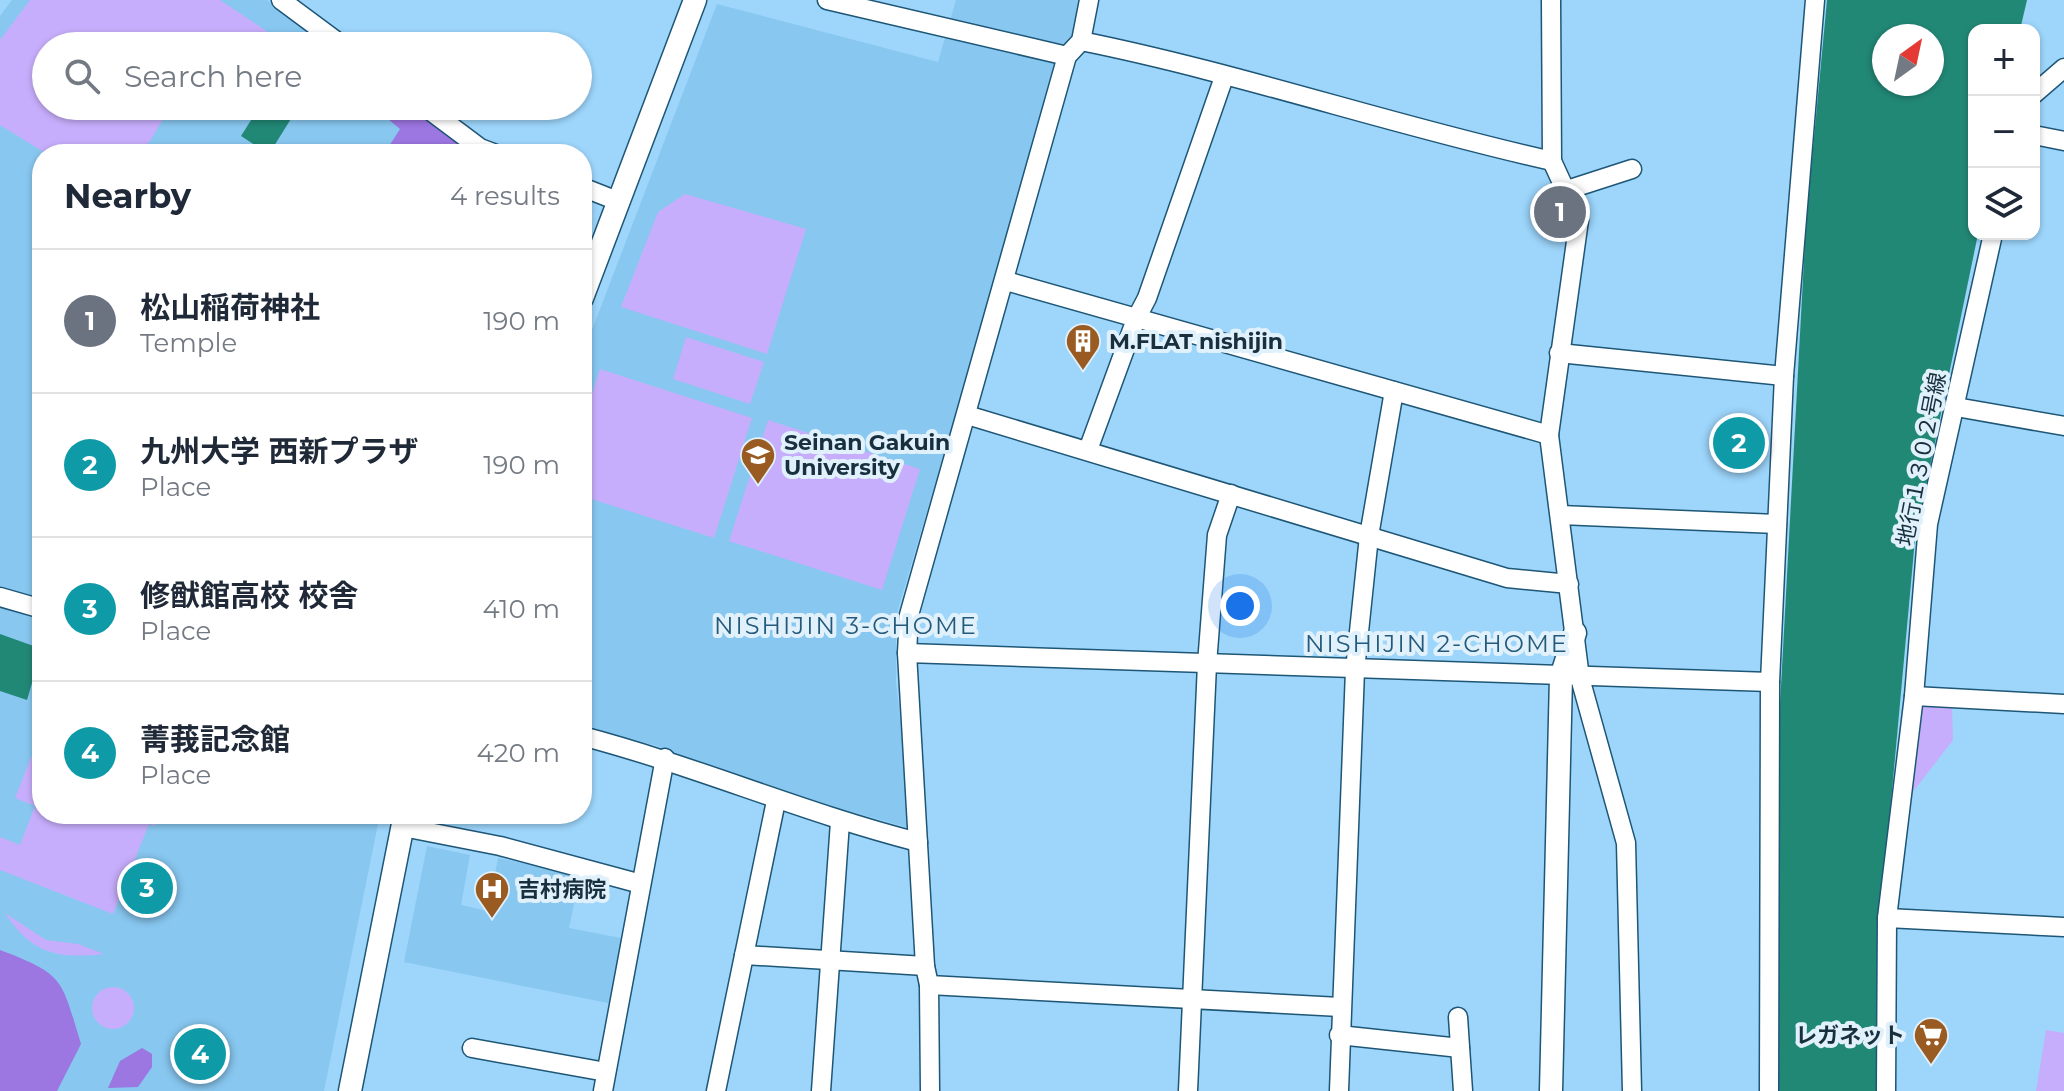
<!DOCTYPE html>
<html lang="en">
<head>
<meta charset="utf-8">
<style>
	body { margin:0; font-family:Montserrat,"Noto Sans JP",sans-serif; background:#f2f2f3; color:#1f2937 }
	.controls { position:absolute; right:24px; top:24px; display:grid; overflow:hidden; border-radius:16px; box-shadow:0 2px 6px #0004 }
	.controls button { width:72px; height:72px; display:grid; place-items:center; padding:0; border:0; border-bottom:2px solid #e0e1e3; background:#fff; color:#1f2937; font:40px sans-serif }
	.compass { position:absolute; left:1872px; top:24px; width:72px; height:72px; border-radius:50%; background:#fff; box-shadow:0 2px 6px #0004; rotate:33deg }
	.you { position:absolute; left:1240px; top:606px; width:28px; height:28px; margin:-20px; border:6px solid #fff; border-radius:50%; background:#1a73e8; box-shadow:0 0 0 12px #1a73e833 }
	.badge { display:grid; place-items:center; width:52px; height:52px; border-radius:50%; background:#d93025; color:#fff; font-size:26px; font-weight:700 }
	.pin { position:absolute; translate:-50% -50%; border:4px solid #fff; box-shadow:0 2px 8px #0006 }
	.list { margin:0; padding:0; list-style:none }
	h2 { display:flex; justify-content:space-between; align-items:center; height:104px; margin:0; padding:0 32px; font-size:34px }
	h2 small { font-size:26px; font-weight:400; color:#747a83 }
	.list li { display:grid; grid-template-columns:52px 1fr auto; gap:24px; align-items:center; box-sizing:border-box; height:144px; padding:0 32px; border-top:2px solid #e0e1e3 }
	.list b { display:block; font-size:30px; white-space:nowrap }
	.list p { margin:0; font-size:26px; white-space:nowrap; color:#747a83 }
	.list em { font-size:26px; font-style:normal; color:#747a83 }
	.icon { flex:none; width:44px; height:44px; fill:none; stroke:currentColor; stroke-width:2; stroke-linecap:round; stroke-linejoin:round }
	.map { position:relative; flex:none; width:2064px; height:1091px; overflow:hidden }
	.search { position:absolute; background:#fff; box-shadow:0 2px 6px #0004; left:32px; top:32px; width:560px; height:88px; display:flex; align-items:center; gap:20px; box-sizing:border-box; padding:0 28px; border-radius:44px; color:#747a83; font-size:30px }
	.panel { position:absolute; background:#fff; box-shadow:0 2px 6px #0004; left:32px; top:144px; width:560px; height:680px; border-radius:32px }
	.map>svg:first-child { display:block }
	.built { fill:#88c7f0 }
	.green { fill:#c7aefc }
	.forest { fill:#9c76e1 }
	.water { fill:#228876; fill-rule:evenodd }
	.lines { fill:none; stroke-linecap:round; stroke-linejoin:round }
	.minor-casing { stroke:#1e5676; stroke-width:21 }
	.tertiary-casing { stroke:#1e5676; stroke-width:25 }
	.minor { stroke:#fff; stroke-width:18 }
	.tertiary { stroke:#fff; stroke-width:22 }
	.labels { text-anchor:middle; stroke-width:8; stroke-linejoin:round; paint-order:stroke }
	.poi-label { font-size:22px; font-weight:bold; fill:#182f3e; stroke:#e0f1fc; text-anchor:start }
	.street-label { font-size:22px; fill:#182f3e; stroke:#e0f1fc }
	.neighbourhood-label { font-size:24px; letter-spacing:2px; fill:#235a7b; stroke:#e0f1fc }
</style>
</head>
<body>
<div class="map">
<svg width="2064" height="1091" viewBox="0 0 2064 1091">
	<rect width="100%" height="100%" fill="#9dd5fb"/>
	<g class="built">
		<path d="M12 0H267L330 46H46V106H412L474 154H42V599L0 588V16Z"/>
		<path d="M956 0H1083L1076 37 1058 67 896 616V683L913 829 774 790 654 745 582 726V356L717 4 938 62Z"/>
		<path d="M0 605 42 617V814H380L324 1091H0Z"/>
		<path d="M427 846 470 855 461 905 488 911 498 858 580 875 569 928 626 939 613 1004 404 962Z"/>
	</g>
	<g class="green">
		<path d="M30 0H220L283 42 280 46H46V106H171L142 154H47L0 125V40Z"/>
		<path d="M685 194 806 229 767 354 621 307 658 212Z"/>
		<path d="M686 337 764 362 750 404 673 379Z"/>
		<path d="M600 369 752 418 714 538 582 496V424Z"/>
		<path d="M768 420 920 469 882 590 729 541Z"/>
		<path d="M1919 704 1952 706 1953 740 1912 793Z"/>
		<path d="M31 757 39 760 35 771 42 774V814H145L158 819 155 826 149 824 113 914 0 870V837L20 845 35 806 15 798Z"/>
		<path d="M5 913 46 940 78 944 104 954C57 959 32 954 5 913Z"/>
		<circle cx="113" cy="1008" r="21"/>
		<path d="M2046 1030 2064 1033V1091H2036Z"/>
	</g>
	<g class="forest">
		<path d="M372 106H412L475 152 384 154 400 129Z"/>
		<path d="M0 950C66 975 61 979 81 1044L57 1091H0Z"/>
		<path d="M142 1048 152 1054V1067L138 1087 108 1088 120 1061Z"/>
	</g>
	<g class="water">
		<path d="M1827 0H2027L2020 30H1974V234H1978L1915 539 1880 922 1878 1091H1777L1780 705 1806 223ZM1884 36H1932V84H1884Z"/>
		<path d="M260 106H299L269 154 241 136Z"/>
		<path d="M0 634 42 649 27 700 0 691Z"/>
	</g>
	<g class="lines">
		<g class="minor-casing">
			<g id="minor">
				<path d="M281 0 343 46"/>
				<path d="M827 0 1067 56"/>
				<path d="M1551 0 1552 161 1579 220 1549 435 1580 678 1626 843 1632 1091"/>
				<path d="M1081 41C1240 73 1394 126 1552 161"/>
				<path d="M2034 94 2064 68"/>
				<path d="M424 106 480 148 496 154"/>
				<path d="M2034 135 2064 141"/>
				<path d="M582 187 620 202"/>
				<path d="M1567 190 1632 169"/>
				<path d="M1006 281 1549 435"/>
				<path d="M1559 353 1784 376"/>
				<path d="M1956 407 2064 426"/>
				<path d="M967 415 1507 578 1569 584"/>
				<path d="M1088 450 1136 319 1147 298 1224 77"/>
				<path d="M1560 515 1777 524"/>
				<path d="M0 597 42 609"/>
				<path d="M907 653 1770 682"/>
				<path d="M1914 696 2064 704"/>
				<path d="M582 736C696 766 804 813 918 842"/>
				<path d="M403 827 500 846 641 884"/>
				<path d="M1887 918 2064 927"/>
				<path d="M744 955 925 966"/>
				<path d="M929 985 1340 1007"/>
				<path d="M1458 1017 1463 1091"/>
				<path d="M1339 1035 1460 1048"/>
				<path d="M472 1048 606 1072"/>
				<path d="M603 1091 665 758"/>
				<path d="M716 1091 776 801"/>
				<path d="M821 1091 840 822"/>
				<path d="M930 1091 929 985 925 966 907 653 909 615 1067 56 1081 41 1089 0"/>
				<path d="M1188 1091 1207 664 1217 535 1231 494"/>
				<path d="M1339 1091 1355 670 1369 536 1394 391"/>
				<path d="M1769 1091 1770 682 1784 376 1815 0"/>
				<path d="M1886 1091 1887 918 1914 696 1928 524 1993 234"/>
			</g>
		</g>
		<g class="tertiary-casing">
			<g id="tertiary">
				<path d="M582 298 695 0"/>
				<path d="M350 1091 405 814"/>
				<path d="M1551 1091 1561 677 1575 633"/>
			</g>
		</g>
		<use href="#minor" class="minor"/>
		<use href="#tertiary" class="tertiary"/>
	</g>
	<defs>
		<g id="building-pin" transform="scale(1.8)"><path d="M0 17L-7.5 6A9.5 9.5 0 1 1 7.5 6Z" fill="#9a5b23" stroke="#e0f1fc"/><path d="M-4-6H4V6H1V3H-1V6H-4ZM-2.5-4.3h1.7v1.8h-1.7ZM.8-4.3h1.7v1.8H.8ZM-2.5-1h1.7V.8h-1.7ZM.8-1h1.7V.8H.8Z" fill="#fff"/></g>
		<g id="university-pin" transform="scale(1.8)"><path d="M0 17L-7.5 6A9.5 9.5 0 1 1 7.5 6Z" fill="#9a5b23" stroke="#e0f1fc"/><path d="M0-5L7-2L0 1L-7-2ZM-4 1L0 2.5L4 1V4Q0 6-4 4Z" fill="#fff"/></g>
		<g id="hospital-pin" transform="scale(1.8)"><path d="M0 17L-7.5 6A9.5 9.5 0 1 1 7.5 6Z" fill="#9a5b23" stroke="#e0f1fc"/><path d="M-5-5h3v3.5h4V-5h3V5h-3V1.5h-4V5h-3Z" fill="#fff"/></g>
		<g id="supermarket-pin" transform="scale(1.8)"><path d="M0 17L-7.5 6A9.5 9.5 0 1 1 7.5 6Z" fill="#9a5b23" stroke="#e0f1fc"/><path d="M-6-5.5h2.5l.6 2H6L4.5 2H-2.5L-4.4-4H-6ZM-1.5 3.2a1.3 1.3 0 1 0 .1 0ZM3 3.2a1.3 1.3 0 1 0 .1 0Z" fill="#fff"/></g>
	</defs>
	<g fill-rule="evenodd">
		<use href="#building-pin" x="1083" y="341"/>
		<use href="#university-pin" x="758" y="455"/>
		<use href="#hospital-pin" x="492" y="889"/>
		<use href="#supermarket-pin" x="1931" y="1035"/>
	</g>
	<g class="labels">
		<g class="poi-label">
			<text x="1109" y="349">M.FLAT nishijin</text>
			<text x="784" y="450">Seinan Gakuin<tspan x="784" dy="25">University</tspan></text>
			<text x="518" y="897">吉村病院</text>
			<text x="1905" y="1043" text-anchor="end">レガネット</text>
		</g>
		<g class="street-label">
			<text transform="translate(1921 459) rotate(-79)" y="8">地行１３０２号線</text>
		</g>
		<g class="neighbourhood-label">
			<text x="846" y="634">NISHIJIN 3-CHOME</text>
			<text x="1437" y="652">NISHIJIN 2-CHOME</text>
		</g>
	</g>
</svg>
<div class="controls">
<button>+</button>
<button>−</button>
<button><svg class="icon" aria-label="layers" viewBox="0 0 24 24"><path d="M12 4l9 5-9 5-9-5zM3 14l9 5 9-5"/></svg></button>
</div>
<svg class="compass" viewBox="-18 -18 36 36"><path d="M0-13l5 13h-10z" fill="#e53935"/><path d="M0 13l5-13h-10z" fill="#747a83"/></svg>
<div class="you"></div>
<div class="pin badge" style="left:1560px;top:212px;background:#6b7280">1</div>
<div class="pin badge" style="left:1739px;top:443px;background:#0f9aa8">2</div>
<div class="pin badge" style="left:147px;top:888px;background:#0f9aa8">3</div>
<div class="pin badge" style="left:200px;top:1054px;background:#0f9aa8">4</div>
<div class="search"><svg class="icon" aria-label="search" viewBox="0 0 24 24"><circle cx="10" cy="10" r="6"/><path d="M15 15l6 6"/></svg>Search here</div>
<section class="panel">
<h2>Nearby<small>4 results</small></h2>
<ul class="list">
<li><span class="badge" style="background:#6b7280">1</span><div><b>松山稲荷神社</b><p>Temple</p></div><em>190 m</em></li>
<li><span class="badge" style="background:#0f9aa8">2</span><div><b>九州大学 西新プラザ</b><p>Place</p></div><em>190 m</em></li>
<li><span class="badge" style="background:#0f9aa8">3</span><div><b>修猷館高校 校舎</b><p>Place</p></div><em>410 m</em></li>
<li><span class="badge" style="background:#0f9aa8">4</span><div><b>菁莪記念館</b><p>Place</p></div><em>420 m</em></li>
</ul>
</section>
</div>
</body>
</html>
